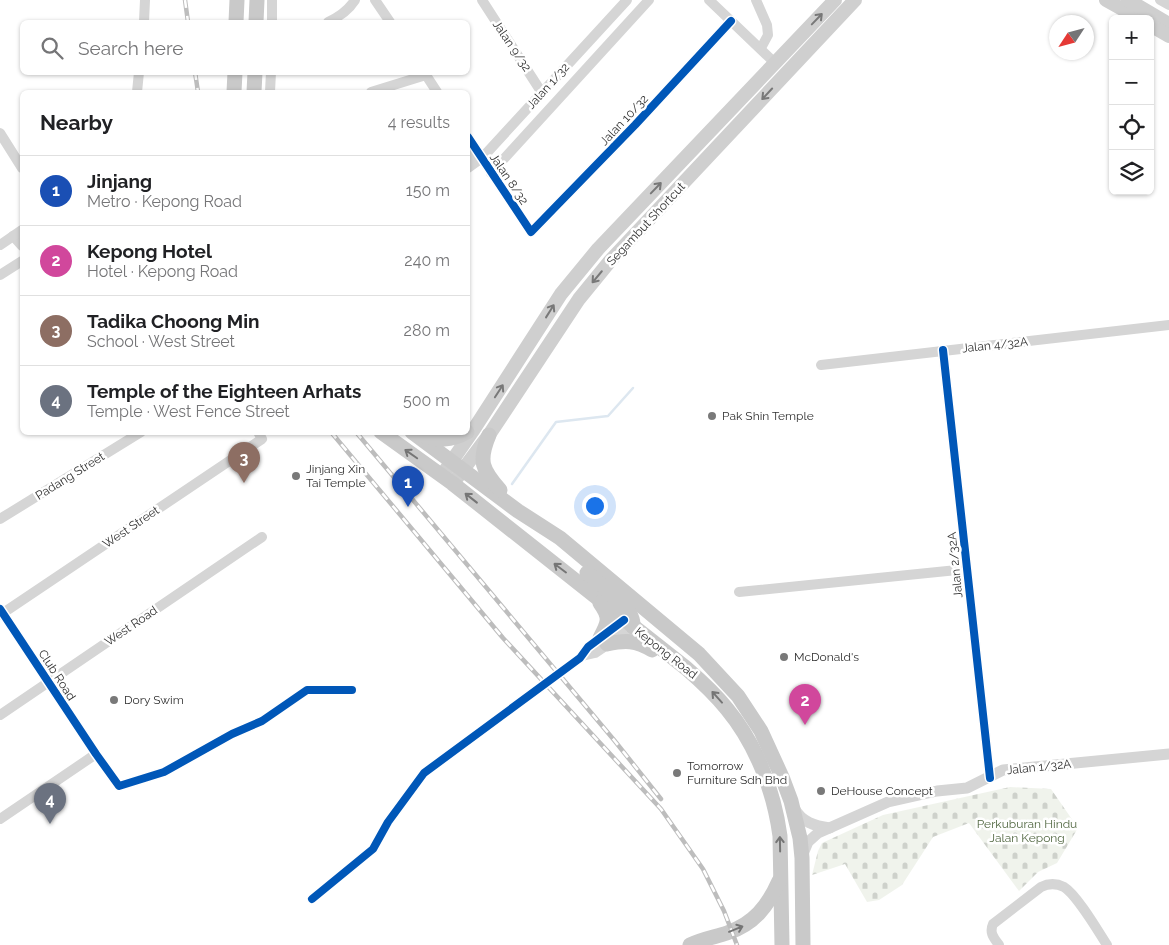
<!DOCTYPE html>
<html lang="en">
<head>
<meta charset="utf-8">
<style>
	body { margin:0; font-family:Raleway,sans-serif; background:#f2f2f2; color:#202124 }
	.controls { position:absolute; right:15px; top:15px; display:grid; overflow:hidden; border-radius:8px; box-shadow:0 1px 4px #0004 }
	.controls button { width:45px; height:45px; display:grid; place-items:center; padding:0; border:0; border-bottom:1px solid #e0e0e0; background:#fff; color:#202124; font:25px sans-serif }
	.compass { position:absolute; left:1049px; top:15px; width:45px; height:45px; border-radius:50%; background:#fff; box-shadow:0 1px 4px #0004; rotate:234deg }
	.you { position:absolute; left:594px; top:505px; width:18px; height:18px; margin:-12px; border:4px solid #fff; border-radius:50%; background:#1a73e8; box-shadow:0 0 0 8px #1a73e833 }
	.badge { display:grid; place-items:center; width:32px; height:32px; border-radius:50%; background:#797979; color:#fff; font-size:16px; font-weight:700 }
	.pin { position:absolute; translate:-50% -41px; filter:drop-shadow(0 1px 2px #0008) }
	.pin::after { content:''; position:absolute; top:26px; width:18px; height:15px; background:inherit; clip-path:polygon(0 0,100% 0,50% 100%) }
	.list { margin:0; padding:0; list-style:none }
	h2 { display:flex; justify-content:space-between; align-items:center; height:65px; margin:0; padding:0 20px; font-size:21px }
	h2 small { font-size:16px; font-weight:400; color:#757577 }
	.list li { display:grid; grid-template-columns:32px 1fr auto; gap:15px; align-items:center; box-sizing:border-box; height:70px; padding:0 20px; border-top:1px solid #e0e0e0 }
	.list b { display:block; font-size:19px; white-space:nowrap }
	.list p { margin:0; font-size:16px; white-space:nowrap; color:#757577 }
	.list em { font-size:16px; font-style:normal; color:#757577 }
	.icon { flex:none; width:28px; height:28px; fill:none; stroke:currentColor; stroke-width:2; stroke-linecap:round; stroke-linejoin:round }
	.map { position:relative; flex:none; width:1169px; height:945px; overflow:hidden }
	.search { position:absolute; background:#fff; box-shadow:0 1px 4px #0004; left:20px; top:20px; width:450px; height:55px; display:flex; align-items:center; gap:12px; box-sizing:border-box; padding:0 18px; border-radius:8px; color:#757577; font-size:19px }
	.panel { position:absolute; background:#fff; box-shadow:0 1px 4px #0004; left:20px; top:90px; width:450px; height:345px; border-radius:8px }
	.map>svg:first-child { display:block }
	.cemetery { fill:url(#cemetery-stones) }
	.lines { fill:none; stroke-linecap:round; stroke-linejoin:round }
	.stream { stroke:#dde7f0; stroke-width:2.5 }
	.minor { stroke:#d5d5d5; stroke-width:10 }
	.tertiary { stroke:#d5d5d5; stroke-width:11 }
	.secondary { stroke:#cfcfcf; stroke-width:14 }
	.primary { stroke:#c9c9c9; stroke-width:15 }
	.rail-casing { stroke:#bdbdbd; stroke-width:4.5 }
	.rail { stroke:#fff; stroke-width:2.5; stroke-dasharray:8; stroke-linecap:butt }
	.cycleway-casing { stroke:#fff; stroke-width:11 }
	.cycleway { stroke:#0057b8; stroke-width:8 }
	.oneway { stroke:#787878 }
	.oneway2 { stroke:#757575 }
	.poi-dot { fill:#797979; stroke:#fff; stroke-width:2 }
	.labels { text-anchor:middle; stroke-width:5; stroke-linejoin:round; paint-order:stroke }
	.street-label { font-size:12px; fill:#313131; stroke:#fff }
	.poi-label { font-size:12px; fill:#313131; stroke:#fff; text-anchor:start }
	.park-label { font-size:12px; fill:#526842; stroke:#fff }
</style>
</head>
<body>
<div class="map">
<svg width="1169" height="945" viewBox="0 0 1169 945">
	<defs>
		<pattern id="cemetery-stones" width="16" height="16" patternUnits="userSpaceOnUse" patternTransform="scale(1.25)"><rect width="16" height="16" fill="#f0f3ec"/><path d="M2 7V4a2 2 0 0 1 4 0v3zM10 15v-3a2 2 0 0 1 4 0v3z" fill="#ced1cb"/></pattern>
	</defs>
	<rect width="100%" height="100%" fill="#fff"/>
	<path class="cemetery" d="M1010 787 1051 789 1078 828 1057 863 1038 872 1019 891 969 823 933 837 902 885 879 900 867 902 845 864 812 875 818 851 822 843 883 815Z"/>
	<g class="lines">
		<path class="stream" d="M512 484 556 422 608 416 633 388"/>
		<g class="minor">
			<path d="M375 0 390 22"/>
			<path d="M482 0 542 93"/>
			<path d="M709 0 775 63"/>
			<path d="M756 0 767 25 768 35 761 48"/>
			<path d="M1160 0 1169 5"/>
			<path d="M144 22 145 0"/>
			<path d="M272 22V0"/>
			<path d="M328 22C339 17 348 11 355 0"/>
			<path d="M424 72 437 92"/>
			<path d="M137 92 139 72"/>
			<path d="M270 92 271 72"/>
			<path d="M371 92 426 75"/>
			<path d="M0 133 22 168"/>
			<path d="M468 137 531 232 635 125 731 21"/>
			<path d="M468 160 472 155V145"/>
			<path d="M468 168 482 158 627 0"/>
			<path d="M491 173 649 0"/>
			<path d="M13 236 22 246"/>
			<path d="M0 245 22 230"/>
			<path d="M0 275 22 261"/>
			<path d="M943 350 990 778"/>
			<path d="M821 365 1169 325"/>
			<path d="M0 519 141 432"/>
			<path d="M739 592 967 569"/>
			<path d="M0 609 96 754 119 786 164 772 232 734 262 721 307 690H352"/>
			<path d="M0 615 262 439 258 432"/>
			<path d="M582 656 595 653 633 627"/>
			<path d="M0 715 262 537"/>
			<path d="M0 819 96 754"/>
			<path d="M312 899 373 849 388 822 424 773 580 658 588 647 624 620"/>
			<path d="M999 945C994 938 989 933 993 924L1041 887C1049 883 1056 883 1064 887 1077 895 1098 931 1107 945"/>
		</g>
		<g class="tertiary">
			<path d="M794 808C802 822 814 826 830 828"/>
			<path d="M803 854 808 842 818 833 888 802 937 791 967 788 1003 770 1169 754"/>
		</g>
		<g class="secondary">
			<path d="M1106 0 1140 19"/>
			<path d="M1128 0 1169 24"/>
			<path d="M1150 25 1169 36"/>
			<path d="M445 471 474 429 561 294 598 249 835 0"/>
			<path d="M456 479 489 435 579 299 610 261 855 0"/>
		</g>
		<g class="primary">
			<path d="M236 22 237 0"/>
			<path d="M256 22 257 0"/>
			<path d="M234 92 235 72"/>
			<path d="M254 92 255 72"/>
			<path d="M381 432 452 483 686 668C701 681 715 694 727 709 756 744 774 791 780 836L782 945"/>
			<path d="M412 432 518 511 560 538 699 654 738 696 761 731 782 777 791 801 800 838 802 858 803 945"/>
			<path d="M421 435C438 441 451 441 467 432"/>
			<path d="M489 435C478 461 482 470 500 490"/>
			<path d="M587 573C601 585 635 606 633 627"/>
			<path d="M600 638C608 623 611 618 600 603"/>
			<path d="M607 644C625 640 636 640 652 650"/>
			<path d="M690 945C702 939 715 937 727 933 754 924 768 906 779 881"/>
		</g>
		<g class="rail-casing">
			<g id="rail">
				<path d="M185 0 188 22"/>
				<path d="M195 72 198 92"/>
				<path d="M331 432 503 638 661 809 703 869 724 911 737 945"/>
				<path d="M356 432 614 740 661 799"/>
			</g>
		</g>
		<use href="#rail" class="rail"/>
		<g class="cycleway-casing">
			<g id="cycleway">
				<path d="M468 137 531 232 635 125 731 21"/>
				<path d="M943 350 990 778"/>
				<path d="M0 609 96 754 119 786 164 772 232 734 262 721 307 690H352"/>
				<path d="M312 899 373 849 388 822 424 773 580 658 588 647 624 620"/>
			</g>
		</g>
		<use href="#cycleway" class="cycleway"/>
	</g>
	<defs><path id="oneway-shaft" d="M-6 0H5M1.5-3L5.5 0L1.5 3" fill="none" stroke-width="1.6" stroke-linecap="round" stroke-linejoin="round" transform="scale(1.25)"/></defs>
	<g class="oneway">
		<use href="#oneway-shaft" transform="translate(817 19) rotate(-46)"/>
		<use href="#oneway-shaft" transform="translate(767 94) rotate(133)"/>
		<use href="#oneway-shaft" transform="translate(656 188) rotate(-46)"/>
		<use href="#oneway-shaft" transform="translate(597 277) rotate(130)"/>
		<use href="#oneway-shaft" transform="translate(550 311) rotate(-58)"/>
		<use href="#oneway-shaft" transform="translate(499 391) rotate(-57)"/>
	</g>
	<g class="oneway2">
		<use href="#oneway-shaft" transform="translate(411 454) rotate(-145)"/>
		<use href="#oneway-shaft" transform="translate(471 498) rotate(-142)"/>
		<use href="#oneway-shaft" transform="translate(560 568) rotate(-143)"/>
		<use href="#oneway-shaft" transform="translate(717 697) rotate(-132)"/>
		<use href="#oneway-shaft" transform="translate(780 844) rotate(-91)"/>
		<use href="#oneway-shaft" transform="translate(736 929) rotate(-22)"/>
	</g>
	<g class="poi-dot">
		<circle cx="712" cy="416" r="5"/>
		<circle cx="296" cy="476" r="5"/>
		<circle cx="784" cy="657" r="5"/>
		<circle cx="114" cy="700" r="5"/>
		<circle cx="677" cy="773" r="5"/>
		<circle cx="821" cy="791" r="5"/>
	</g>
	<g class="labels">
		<g class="street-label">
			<text transform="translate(512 46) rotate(56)" y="4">Jalan 9/32</text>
			<text transform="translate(548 86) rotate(-48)" y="4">Jalan 1/32</text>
			<text transform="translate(624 120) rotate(-47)" y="4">Jalan 10/32</text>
			<text transform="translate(509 179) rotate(56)" y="4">Jalan 8/32</text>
			<text transform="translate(646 224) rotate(-47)" y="4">Segambut Shortcut</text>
			<text transform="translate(995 345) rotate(-6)" y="4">Jalan 4/32A</text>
			<text transform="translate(70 476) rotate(-32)" y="4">Padang Street</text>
			<text transform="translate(131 527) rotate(-34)" y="4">West Street</text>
			<text transform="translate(955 565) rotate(-96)" y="4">Jalan 2/32A</text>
			<text transform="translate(131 626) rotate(-34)" y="4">West Road</text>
			<text transform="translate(666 653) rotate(38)" y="4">Kepong Road</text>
			<text transform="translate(57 675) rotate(57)" y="4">Club Road</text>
			<text transform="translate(1039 767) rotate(-6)" y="4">Jalan 1/32A</text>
		</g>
		<g class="poi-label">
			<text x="722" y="420">Pak Shin Temple</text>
			<text x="306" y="473">Jinjang Xin<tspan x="306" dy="14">Tai Temple</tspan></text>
			<text x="794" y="661">McDonald's</text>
			<text x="124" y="704">Dory Swim</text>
			<text x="687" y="770">Tomorrow<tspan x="687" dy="14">Furniture Sdh Bhd</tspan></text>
			<text x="831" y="795">DeHouse Concept</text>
		</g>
		<g class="park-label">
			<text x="1027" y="828">Perkuburan Hindu<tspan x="1027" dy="14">Jalan Kepong</tspan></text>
		</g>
	</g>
</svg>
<div class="controls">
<button>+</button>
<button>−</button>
<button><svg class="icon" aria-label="locate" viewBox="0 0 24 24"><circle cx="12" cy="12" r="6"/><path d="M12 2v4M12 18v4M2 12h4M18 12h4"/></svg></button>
<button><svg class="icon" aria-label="layers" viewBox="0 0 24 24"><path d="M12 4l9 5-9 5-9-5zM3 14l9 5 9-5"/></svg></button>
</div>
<svg class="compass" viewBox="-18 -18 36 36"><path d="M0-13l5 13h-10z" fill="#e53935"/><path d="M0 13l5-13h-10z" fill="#757577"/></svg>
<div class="you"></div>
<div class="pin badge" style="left:408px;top:507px;background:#1a4fb4">1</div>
<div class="pin badge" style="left:805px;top:725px;background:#d1479c">2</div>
<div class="pin badge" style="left:244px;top:483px;background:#8d6e63">3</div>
<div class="pin badge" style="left:50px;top:824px;background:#6b7280">4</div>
<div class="search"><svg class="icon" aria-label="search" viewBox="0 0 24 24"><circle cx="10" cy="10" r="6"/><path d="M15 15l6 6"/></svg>Search here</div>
<section class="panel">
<h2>Nearby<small>4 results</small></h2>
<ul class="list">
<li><span class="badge" style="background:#1a4fb4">1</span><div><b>Jinjang</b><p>Metro · Kepong Road</p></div><em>150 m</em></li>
<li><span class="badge" style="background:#d1479c">2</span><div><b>Kepong Hotel</b><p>Hotel · Kepong Road</p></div><em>240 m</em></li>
<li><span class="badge" style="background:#8d6e63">3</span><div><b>Tadika Choong Min</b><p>School · West Street</p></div><em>280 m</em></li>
<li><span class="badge" style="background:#6b7280">4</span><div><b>Temple of the Eighteen Arhats</b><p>Temple · West Fence Street</p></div><em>500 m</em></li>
</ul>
</section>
</div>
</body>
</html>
